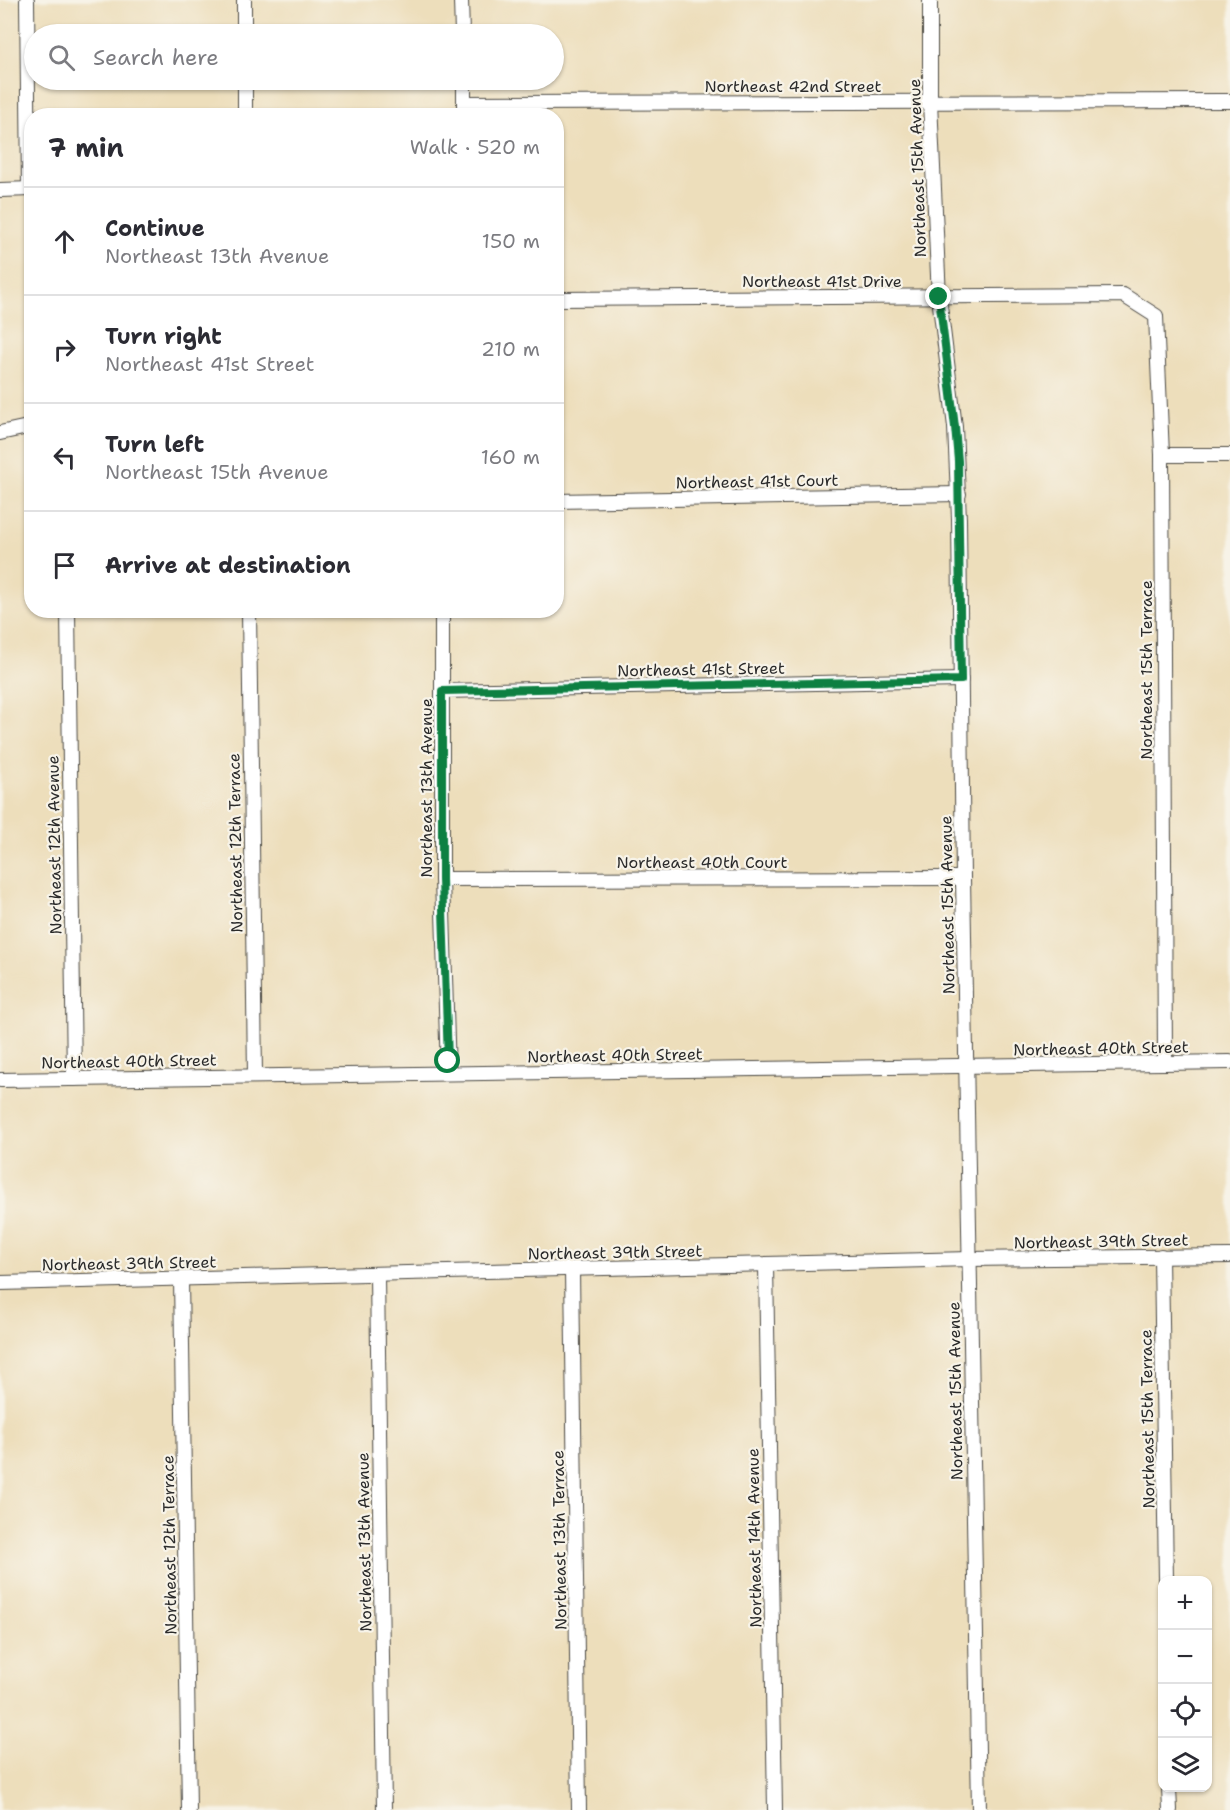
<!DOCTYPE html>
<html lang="en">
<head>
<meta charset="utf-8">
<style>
	body { margin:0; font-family:"Shantell Sans",sans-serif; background:#f2f2f3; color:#2b2b33 }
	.controls { position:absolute; right:18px; bottom:18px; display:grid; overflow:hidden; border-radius:12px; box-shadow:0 2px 4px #0004 }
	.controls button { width:54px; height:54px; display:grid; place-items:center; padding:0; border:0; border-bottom:2px solid #e1e1e2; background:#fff; color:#2b2b33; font:30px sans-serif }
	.stop { position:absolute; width:18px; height:18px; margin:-14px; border:4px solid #0b8043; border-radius:50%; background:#fff }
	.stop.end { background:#0b8043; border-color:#fff; box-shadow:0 2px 6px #0008 }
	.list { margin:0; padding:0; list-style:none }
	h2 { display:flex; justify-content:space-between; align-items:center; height:78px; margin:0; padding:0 24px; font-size:26px }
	h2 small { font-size:20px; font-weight:400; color:#7c7c81 }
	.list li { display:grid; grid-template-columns:39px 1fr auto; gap:18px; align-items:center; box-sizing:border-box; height:108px; padding:0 24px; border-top:2px solid #e1e1e2 }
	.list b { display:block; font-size:22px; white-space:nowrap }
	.list p { margin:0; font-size:20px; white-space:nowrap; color:#7c7c81 }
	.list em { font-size:20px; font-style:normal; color:#7c7c81 }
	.icon { flex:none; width:33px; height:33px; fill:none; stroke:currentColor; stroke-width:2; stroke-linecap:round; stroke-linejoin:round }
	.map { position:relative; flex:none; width:1230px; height:1810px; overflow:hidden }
	.search { position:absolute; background:#fff; box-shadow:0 2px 4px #0004; left:24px; top:24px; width:540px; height:66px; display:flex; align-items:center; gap:15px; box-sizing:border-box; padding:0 21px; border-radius:33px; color:#7c7c81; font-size:22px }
	.panel { position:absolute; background:#fff; box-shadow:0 2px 4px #0004; left:24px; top:108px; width:540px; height:510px; border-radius:24px }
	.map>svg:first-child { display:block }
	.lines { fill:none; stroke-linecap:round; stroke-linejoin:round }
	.minor-casing { stroke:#484641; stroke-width:16 }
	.minor { stroke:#fff; stroke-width:14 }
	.route { stroke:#0b8043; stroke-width:8 }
	.labels { text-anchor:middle; stroke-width:4.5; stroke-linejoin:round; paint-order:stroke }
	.street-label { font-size:16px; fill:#2b2b2b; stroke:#f7f3e8 }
</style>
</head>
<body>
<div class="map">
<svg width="1230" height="1810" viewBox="0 0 1230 1810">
	<rect width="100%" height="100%" fill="#f7f3e8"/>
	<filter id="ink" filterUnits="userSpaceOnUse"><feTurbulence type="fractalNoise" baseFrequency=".0167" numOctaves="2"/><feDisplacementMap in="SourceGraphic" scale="12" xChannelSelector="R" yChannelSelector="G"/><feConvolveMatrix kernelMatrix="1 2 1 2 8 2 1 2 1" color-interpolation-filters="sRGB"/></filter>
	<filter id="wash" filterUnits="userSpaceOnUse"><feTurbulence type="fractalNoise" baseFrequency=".008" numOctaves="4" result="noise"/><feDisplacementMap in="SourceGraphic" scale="24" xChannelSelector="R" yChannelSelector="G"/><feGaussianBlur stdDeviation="1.35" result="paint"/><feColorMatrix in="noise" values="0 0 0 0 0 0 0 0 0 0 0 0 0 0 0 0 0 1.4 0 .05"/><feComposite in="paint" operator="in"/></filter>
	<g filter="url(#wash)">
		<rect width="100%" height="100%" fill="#eddebb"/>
	</g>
	<g filter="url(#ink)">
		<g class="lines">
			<g class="minor-casing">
				<g id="minor">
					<path d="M27 0 29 189"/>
					<path d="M244 0V34"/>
					<path d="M461 0 462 34"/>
					<path d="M930 0V102L939 297 955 427 959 519 963 878 979 1810"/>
					<path d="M245 80V116"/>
					<path d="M465 103 1230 101"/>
					<path d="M464 116V80"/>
					<path d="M0 190 32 189"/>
					<path d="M556 299 1123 295 1156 316 1162 455 1165 1063"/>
					<path d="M0 433 32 426"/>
					<path d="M1162 455H1230"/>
					<path d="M556 501 959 494"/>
					<path d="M68 610 74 1079"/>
					<path d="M249 610 255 1076"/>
					<path d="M442 610V879L448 1073"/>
					<path d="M442 691 961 680"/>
					<path d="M442 879 963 878"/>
					<path d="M0 1080 1230 1062"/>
					<path d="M1161 1256 1166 1580"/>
					<path d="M766 1265 775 1810"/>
					<path d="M572 1270 579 1810"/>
					<path d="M377 1274 384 1810"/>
					<path d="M181 1279 189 1810"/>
					<path d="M0 1283 970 1259 1230 1256"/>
					<path d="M1169 1788 1170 1810"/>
				</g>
			</g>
			<use href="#minor" class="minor"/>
		</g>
	</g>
	<g class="lines" filter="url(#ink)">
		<path class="route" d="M448 1061 442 879V691L961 680 958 461 955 427 939 297"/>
	</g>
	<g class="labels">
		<g class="street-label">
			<text x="793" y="92">Northeast 42nd Street</text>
			<text transform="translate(917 168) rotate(-92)" y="6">Northeast 15th Avenue</text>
			<text x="822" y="287">Northeast 41st Drive</text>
			<text transform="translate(757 481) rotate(-1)" y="6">Northeast 41st Court</text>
			<text transform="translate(701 669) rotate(-1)" y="6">Northeast 41st Street</text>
			<text transform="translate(1146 670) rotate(-90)" y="6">Northeast 15th Terrace</text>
			<text transform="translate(426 788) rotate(-90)" y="6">Northeast 13th Avenue</text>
			<text transform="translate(235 843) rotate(-91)" y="6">Northeast 12th Terrace</text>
			<text transform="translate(54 845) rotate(-91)" y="6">Northeast 12th Avenue</text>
			<text x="702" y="868">Northeast 40th Court</text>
			<text transform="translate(947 905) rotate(-91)" y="6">Northeast 15th Avenue</text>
			<text transform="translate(1101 1048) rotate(-1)" y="6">Northeast 40th Street</text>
			<text transform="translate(615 1055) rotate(-1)" y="6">Northeast 40th Street</text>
			<text transform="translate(129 1061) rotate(-1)" y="6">Northeast 40th Street</text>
			<text transform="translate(1101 1241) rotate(-1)" y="6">Northeast 39th Street</text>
			<text transform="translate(615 1252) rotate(-1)" y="6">Northeast 39th Street</text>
			<text transform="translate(129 1263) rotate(-1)" y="6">Northeast 39th Street</text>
			<text transform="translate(955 1391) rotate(-91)" y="6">Northeast 15th Avenue</text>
			<text transform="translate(1147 1419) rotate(-91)" y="6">Northeast 15th Terrace</text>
			<text transform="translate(754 1538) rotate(-91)" y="6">Northeast 14th Avenue</text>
			<text transform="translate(559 1540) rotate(-91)" y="6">Northeast 13th Terrace</text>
			<text transform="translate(364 1542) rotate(-91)" y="6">Northeast 13th Avenue</text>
			<text transform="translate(169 1545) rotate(-91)" y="6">Northeast 12th Terrace</text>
		</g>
	</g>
</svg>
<div class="controls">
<button>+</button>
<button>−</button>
<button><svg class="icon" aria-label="locate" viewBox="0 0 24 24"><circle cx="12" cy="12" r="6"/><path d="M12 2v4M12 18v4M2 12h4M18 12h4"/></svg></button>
<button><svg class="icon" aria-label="layers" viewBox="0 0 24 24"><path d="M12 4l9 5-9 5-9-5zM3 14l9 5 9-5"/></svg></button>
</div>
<div class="stop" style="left:448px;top:1061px"></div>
<div class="stop end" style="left:939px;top:297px"></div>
<div class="search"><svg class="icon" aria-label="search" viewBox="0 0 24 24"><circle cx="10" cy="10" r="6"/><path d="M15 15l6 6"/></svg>Search here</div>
<section class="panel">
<h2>7 min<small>Walk · 520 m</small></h2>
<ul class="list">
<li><svg class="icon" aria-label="ahead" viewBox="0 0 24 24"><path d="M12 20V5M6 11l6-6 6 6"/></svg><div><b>Continue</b><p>Northeast 13th Avenue</p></div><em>150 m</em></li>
<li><svg class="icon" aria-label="right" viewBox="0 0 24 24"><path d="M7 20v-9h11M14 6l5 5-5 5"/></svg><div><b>Turn right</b><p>Northeast 41st Street</p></div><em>210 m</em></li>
<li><svg class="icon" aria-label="left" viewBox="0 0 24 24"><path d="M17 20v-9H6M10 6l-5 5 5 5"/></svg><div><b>Turn left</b><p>Northeast 15th Avenue</p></div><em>160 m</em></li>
<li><svg class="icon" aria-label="arrive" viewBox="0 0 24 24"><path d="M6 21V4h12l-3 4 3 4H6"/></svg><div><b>Arrive at destination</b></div></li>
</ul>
</section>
</div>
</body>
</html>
